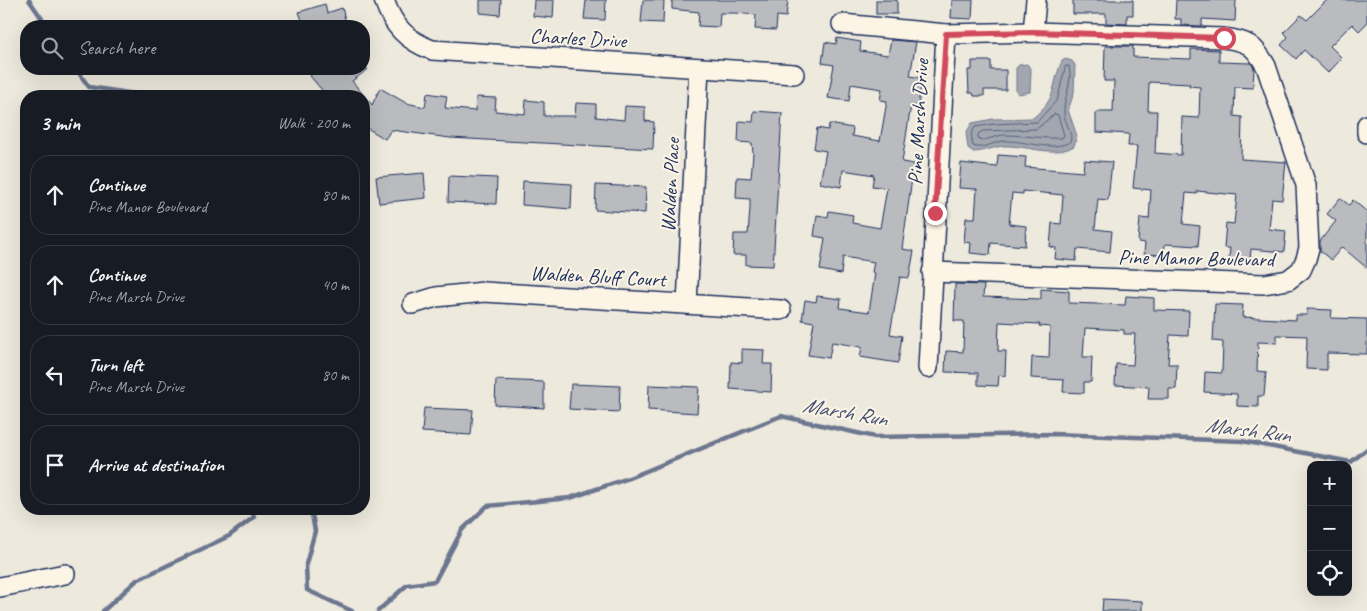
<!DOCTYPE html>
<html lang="en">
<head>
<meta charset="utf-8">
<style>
	body { margin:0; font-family:Caveat,sans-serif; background:#20242c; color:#f1f3f6 }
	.controls { position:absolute; right:15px; bottom:15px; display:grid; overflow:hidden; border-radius:10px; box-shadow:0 5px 20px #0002 }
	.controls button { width:45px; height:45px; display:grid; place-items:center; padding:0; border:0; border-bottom:1px solid #363941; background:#171b24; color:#f1f3f6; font:25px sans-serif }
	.stop { position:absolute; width:15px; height:15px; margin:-11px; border:4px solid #d1495b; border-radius:50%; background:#fff }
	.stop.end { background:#d1495b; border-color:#fff; box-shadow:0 1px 5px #0008 }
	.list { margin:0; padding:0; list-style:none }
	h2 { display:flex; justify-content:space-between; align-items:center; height:65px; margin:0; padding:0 20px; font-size:21px }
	h2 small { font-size:16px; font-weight:400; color:#9ea1a6 }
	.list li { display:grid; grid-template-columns:32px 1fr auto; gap:15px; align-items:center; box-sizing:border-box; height:80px; margin:0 10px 10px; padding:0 10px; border:1px solid #363941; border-radius:20px }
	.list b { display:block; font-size:19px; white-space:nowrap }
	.list p { margin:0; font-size:16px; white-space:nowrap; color:#9ea1a6 }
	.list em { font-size:16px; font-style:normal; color:#9ea1a6 }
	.icon { flex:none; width:28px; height:28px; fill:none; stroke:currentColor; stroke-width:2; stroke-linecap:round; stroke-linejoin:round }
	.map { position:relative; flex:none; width:1367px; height:611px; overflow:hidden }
	.search { position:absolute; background:#171b24; box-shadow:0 5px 20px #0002; left:20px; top:20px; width:350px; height:55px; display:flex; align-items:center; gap:12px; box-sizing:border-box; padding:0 18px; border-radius:20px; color:#9ea1a6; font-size:19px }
	.panel { position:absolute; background:#171b24; box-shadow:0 5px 20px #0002; left:20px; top:90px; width:350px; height:425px; border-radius:20px }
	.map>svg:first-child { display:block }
	.water { fill:#a2a7af; stroke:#6c778f }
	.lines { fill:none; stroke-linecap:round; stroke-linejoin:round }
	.shore { stroke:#515f7e; stroke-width:1 }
	.stream { stroke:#6c778f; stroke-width:4.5 }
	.building { fill:#babbbe; stroke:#1b2f5e; fill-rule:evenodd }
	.minor-casing { stroke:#1b2f5e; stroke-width:22 }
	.minor { stroke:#fcf5e5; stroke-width:19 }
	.route { stroke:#d1495b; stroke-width:6 }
	.labels { text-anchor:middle; stroke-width:4; stroke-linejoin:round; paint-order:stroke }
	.street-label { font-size:21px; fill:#1b2f5e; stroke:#fcf5e5 }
	.water-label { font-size:22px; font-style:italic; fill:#445376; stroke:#fcf5e5 }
</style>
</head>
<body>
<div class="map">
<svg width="1367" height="611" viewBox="0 0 1367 611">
	<rect width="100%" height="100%" fill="#eee9dd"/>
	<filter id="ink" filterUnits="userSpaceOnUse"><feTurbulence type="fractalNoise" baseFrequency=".02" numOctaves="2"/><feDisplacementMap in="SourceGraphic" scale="10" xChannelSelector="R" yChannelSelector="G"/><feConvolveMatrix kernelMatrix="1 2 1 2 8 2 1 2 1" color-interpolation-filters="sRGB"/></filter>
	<g filter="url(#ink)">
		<g class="water">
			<path d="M1066 59 1072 61 1075 65 1074 93 1068 110 1077 136 1074 146C1054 158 1026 145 1004 146 993 147 984 152 973 152L968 148 966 133 972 123 993 119 1033 118C1059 96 1050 88 1062 61Z"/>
			<path d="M1027 64 1031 70 1030 92 1018 94 1016 91V68L1019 65Z"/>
		</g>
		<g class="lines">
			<g class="shore">
				<path d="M1066 66H1069C1073 84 1063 99 1064 113 1064 122 1074 134 1070 142 1050 152 1025 140 1004 141 993 142 983 150 973 146L971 134 975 127 994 124 1037 122 1057 100Z"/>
				<path d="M1055 114 1058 115 1064 135 1062 138C1043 139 1024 135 1005 135 996 135 986 142 978 139V134L983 131 1036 129Z"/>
			</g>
			<g class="stream">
				<path d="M29 0 47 26"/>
				<path d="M76 69 89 87 149 96"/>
				<path d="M311 509 315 531 306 564 307 590 352 611"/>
				<path d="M103 611 137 580 229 536 254 517 252 509"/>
				<path d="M378 611 407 585 435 581 462 530 487 506 570 498 629 478 781 416 875 437 1053 434 1242 441 1351 462 1367 449"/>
			</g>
		</g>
		<g class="building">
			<path d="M480 0H501L500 15 480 13Z"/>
			<path d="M534 0H554L553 18 533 16Z"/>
			<path d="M586 0H606L605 20 584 19Z"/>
			<path d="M643 0H664L663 23 641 22Z"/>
			<path d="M672 0H788L786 17 777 16 776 30 755 29 756 15 735 13H720L719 27 698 26 699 12 672 9Z"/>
			<rect x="876" y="0" width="21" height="14"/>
			<path d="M952 0H973L972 19 951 18Z"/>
			<path d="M1073 0H1133V15H1127V24L1106 23V14H1073Z"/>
			<path d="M1176 0H1236L1235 21 1202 19V26L1181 25V19H1175Z"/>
			<path d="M1327 0H1367V23L1359 31 1352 24 1330 46 1342 58 1328 73 1304 50 1296 59 1281 45 1288 37 1284 32 1301 15 1307 20Z"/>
			<path d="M325 4 327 13 342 8 347 26H304L299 12Z"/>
			<path d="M837 38 861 42 860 51 888 55 891 40 916 42 910 76 922 78 918 106 911 105 902 162 914 164 902 249 914 251 909 278 900 277 890 334 902 336 898 363 860 357 862 347 832 342 829 358 808 355 814 322 802 320 805 300 816 302 817 296 841 299 840 308 869 312 875 273 872 272 874 262 843 257 841 274 820 270 825 238 814 236 817 215 828 217 829 211 853 215 852 223 880 228 887 188 872 186 874 175 843 170 841 187 820 183 826 151 814 149 817 128 828 130 829 124 853 128 852 136 880 141 887 101 880 100 882 89 851 84 849 101 828 98 834 65 822 63 825 42 836 44Z"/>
			<path d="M1105 46H1133V57L1191 59V49L1219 50V62L1251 63 1254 68 1253 88 1235 87 1234 116 1242 117 1241 159 1286 162 1282 200 1272 199 1269 229 1286 231 1284 252 1251 249 1250 261 1229 259 1230 248H1224L1226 223 1234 224 1237 195 1197 191V194L1186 193 1183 224 1200 226 1198 246 1165 244 1164 255 1144 254 1145 243 1138 242 1140 218 1149 219 1151 190 1133 188 1137 146H1128L1129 134 1096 132V112H1113L1114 81H1104ZM1149 82 1190 84 1189 86 1200 87 1199 118 1182 117 1181 155 1155 153 1157 111H1148Z"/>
			<path d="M972 61H991V70H1006V90H984V96H974L973 93H969L968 70H972Z"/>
			<path d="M318 69H368L352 81 372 105 380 88 406 103 425 107 427 93 447 96 445 108 475 111 476 97 496 98 495 111 525 114 526 100 544 102V116H575L576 103 596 104V117L624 120 625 106 645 107V121L654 122 653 149 450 138 391 130 385 139 364 126V96H327L310 76Z"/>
			<path d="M754 111 782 113 773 266 746 265V255H733L734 234H748L750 209V199L736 198 737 177 751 178 753 153 752 143 738 142 739 121 753 122Z"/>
			<path d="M998 155 1026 157 1025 167 1083 172 1084 160 1112 162 1108 200 1098 199 1095 229 1112 231 1110 252 1077 249 1076 261 1055 259 1056 248 1050 247 1052 223 1061 224 1063 195 1023 191V194L1012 193 1009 224 1026 226 1025 246 991 243 990 255 970 253 971 243 964 242 966 218H975L977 189 959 188 961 163 997 167Z"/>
			<path d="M424 173 426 198 379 203 376 177Z"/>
			<path d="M449 176 497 178 496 204 448 202Z"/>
			<path d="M523 181 572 184 571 209 522 205Z"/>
			<path d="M596 185 646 187 645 213 595 210Z"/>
			<path d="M1340 198 1349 205 1353 200 1367 212V268L1342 247 1331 260 1320 251V241L1336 221 1327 214Z"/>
			<path d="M955 284 984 285 983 297 1041 299V289L1069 291V303L1125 305 1126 296 1154 298V310L1189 311 1188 336 1170 335 1168 364H1177L1176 389H1169V399H1148L1149 387 1115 385 1116 364 1133 365 1135 334H1124V330L1085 328 1083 357H1092L1091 382H1084V393L1063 392 1064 380 1031 378 1032 357 1049 358 1050 327 1039 326 1040 324 999 322 998 351H1006L1005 376 999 375 998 386 978 385V373L945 372 946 351 963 352 964 321H954Z"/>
			<path d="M1215 304 1243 305 1242 317 1296 320V315H1307V309L1332 310 1331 318 1367 319V354L1327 353V370L1306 369 1307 336 1277 335V343L1258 342 1257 371 1266 372 1264 396H1258V407L1237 406V394L1204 392 1205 372 1222 373 1223 342 1213 341Z"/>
			<path d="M742 349 764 350 763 364H772L771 392 730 389 731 362 742 363Z"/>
			<path d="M496 380 544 382V408L495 405Z"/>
			<path d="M571 384 620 386 619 412 569 409Z"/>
			<path d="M649 385 699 387 697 413 648 410Z"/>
			<path d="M424 408 473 410 471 435 422 432Z"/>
			<path d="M1103 599 1142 601V611H1102Z"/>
		</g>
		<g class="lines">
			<g class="minor-casing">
				<g id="minor">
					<path d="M384 0C393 26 406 40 432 50L794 74"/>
					<path d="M842 24 946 34 1033 32 1223 38C1248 41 1254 45 1266 66L1306 185 1309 248 1306 259 1301 270 1288 280 1264 284 932 272"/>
					<path d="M1033 32 1036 0"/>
					<path d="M1367 125V133"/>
					<path d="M413 304 436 297 484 292 781 310"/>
					<path d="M687 304 699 68"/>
					<path d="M928 368 946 34"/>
					<path d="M0 587 65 574"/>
				</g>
			</g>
			<use href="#minor" class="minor"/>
		</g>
	</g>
	<g class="lines" filter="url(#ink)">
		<path class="route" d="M935 213 946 34 1033 32 1224 38"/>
	</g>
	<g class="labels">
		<g class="street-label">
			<text transform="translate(578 38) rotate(3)" y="7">Charles Drive</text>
			<text transform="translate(918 122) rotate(-87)" y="7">Pine Marsh Drive</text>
			<text transform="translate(670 185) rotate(-87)" y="7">Walden Place</text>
			<text transform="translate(1196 258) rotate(1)" y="7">Pine Manor Boulevard</text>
			<text transform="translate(598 276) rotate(3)" y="7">Walden Bluff Court</text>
		</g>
		<g class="water-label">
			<text transform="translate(845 411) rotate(10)" y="8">Marsh Run</text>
			<text transform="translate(1248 429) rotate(7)" y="8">Marsh Run</text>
		</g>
	</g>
</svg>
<div class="controls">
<button>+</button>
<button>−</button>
<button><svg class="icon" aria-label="locate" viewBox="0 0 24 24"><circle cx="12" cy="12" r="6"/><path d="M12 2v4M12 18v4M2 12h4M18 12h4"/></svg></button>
</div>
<div class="stop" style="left:1224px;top:38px"></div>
<div class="stop end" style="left:935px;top:213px"></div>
<div class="search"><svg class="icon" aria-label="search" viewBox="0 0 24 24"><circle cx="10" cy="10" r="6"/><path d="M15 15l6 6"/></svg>Search here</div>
<section class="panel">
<h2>3 min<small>Walk · 200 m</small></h2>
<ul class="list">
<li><svg class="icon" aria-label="ahead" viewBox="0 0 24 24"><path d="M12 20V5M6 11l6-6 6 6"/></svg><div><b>Continue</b><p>Pine Manor Boulevard</p></div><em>80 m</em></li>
<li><svg class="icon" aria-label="ahead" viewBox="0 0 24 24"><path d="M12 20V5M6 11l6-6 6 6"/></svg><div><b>Continue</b><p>Pine Marsh Drive</p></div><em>40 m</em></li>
<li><svg class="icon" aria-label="left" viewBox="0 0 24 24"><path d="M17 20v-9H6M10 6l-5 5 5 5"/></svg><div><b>Turn left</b><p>Pine Marsh Drive</p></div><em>80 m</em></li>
<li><svg class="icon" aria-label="arrive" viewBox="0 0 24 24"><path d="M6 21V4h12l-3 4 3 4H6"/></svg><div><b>Arrive at destination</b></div></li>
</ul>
</section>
</div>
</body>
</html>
